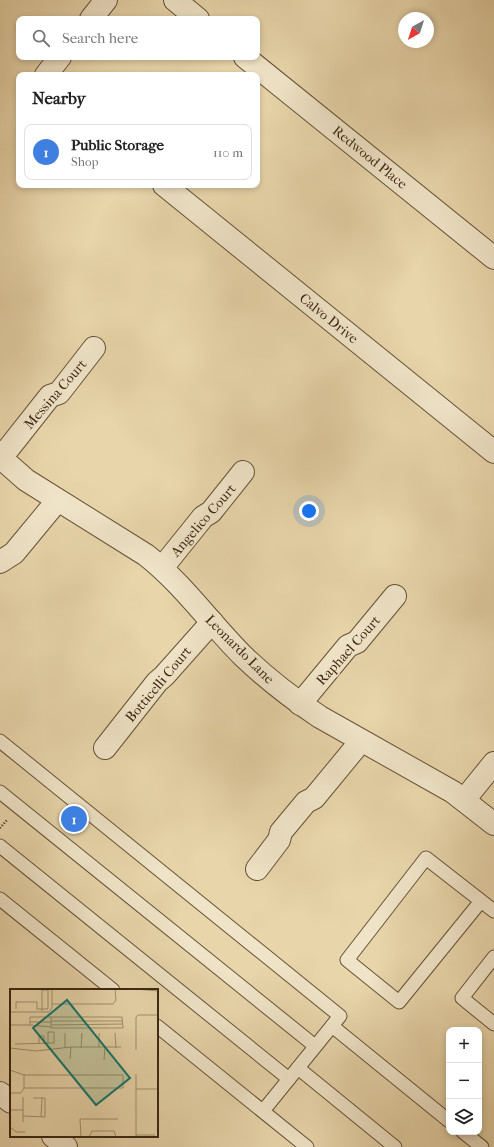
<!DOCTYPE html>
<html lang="en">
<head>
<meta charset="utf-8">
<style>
	body { margin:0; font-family:"IM FELL French Canon",serif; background:#f2f2f2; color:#222 }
	.controls { position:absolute; right:12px; bottom:12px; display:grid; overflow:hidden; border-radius:8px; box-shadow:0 2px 6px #0003 }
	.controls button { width:36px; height:36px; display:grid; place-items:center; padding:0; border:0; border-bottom:1px solid #e0e0e0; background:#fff; color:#222; font:20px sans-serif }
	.compass { position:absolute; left:398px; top:12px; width:36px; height:36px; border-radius:50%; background:#fff; box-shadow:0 2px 6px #0003; rotate:219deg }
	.you { position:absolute; left:309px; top:511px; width:14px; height:14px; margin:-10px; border:3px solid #fff; border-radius:50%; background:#1a73e8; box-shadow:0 0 0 6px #1a73e833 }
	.badge { display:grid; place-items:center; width:26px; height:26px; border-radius:50%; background:#db2777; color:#fff; font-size:13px; font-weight:700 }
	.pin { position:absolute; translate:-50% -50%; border:2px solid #fff; box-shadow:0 1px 4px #0006 }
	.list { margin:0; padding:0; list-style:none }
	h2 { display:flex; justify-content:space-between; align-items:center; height:52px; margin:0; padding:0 16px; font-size:17px }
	h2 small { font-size:13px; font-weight:400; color:#767676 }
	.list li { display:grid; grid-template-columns:26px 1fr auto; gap:12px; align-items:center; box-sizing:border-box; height:56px; margin:0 8px 8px; padding:0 8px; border:1px solid #e0e0e0; border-radius:8px }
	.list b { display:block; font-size:15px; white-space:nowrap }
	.list p { margin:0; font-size:13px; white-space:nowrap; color:#767676 }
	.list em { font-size:13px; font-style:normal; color:#767676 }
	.icon { flex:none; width:22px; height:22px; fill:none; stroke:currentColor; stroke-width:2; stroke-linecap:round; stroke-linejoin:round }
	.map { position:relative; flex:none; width:494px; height:1147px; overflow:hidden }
	.search { position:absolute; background:#fff; box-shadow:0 2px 6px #0003; left:16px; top:16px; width:244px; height:44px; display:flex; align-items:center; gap:10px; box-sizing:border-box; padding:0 14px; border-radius:8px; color:#767676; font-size:15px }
	.panel { position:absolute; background:#fff; box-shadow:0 2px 6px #0003; left:16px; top:72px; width:244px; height:116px; border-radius:8px }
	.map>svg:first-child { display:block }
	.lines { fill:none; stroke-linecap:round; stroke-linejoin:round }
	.service-casing { stroke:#655237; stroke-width:15 }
	.minor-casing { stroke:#655237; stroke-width:24 }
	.path { stroke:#392611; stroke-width:2.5; stroke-dasharray:1 2; stroke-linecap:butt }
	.service { stroke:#f0e4c8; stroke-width:13 }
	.minor { stroke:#f0e4c8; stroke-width:22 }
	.labels { text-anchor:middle; stroke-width:3.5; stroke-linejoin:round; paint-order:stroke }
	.street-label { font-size:14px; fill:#392611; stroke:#f0e4c8 }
	.inset-road { fill:none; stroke:#a28f6d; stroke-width:1 }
	.view { fill:#0f766e; fill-opacity:0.15; stroke:#0f766e; stroke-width:2 }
	.inset-edge { fill:none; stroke:#392611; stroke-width:2 }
</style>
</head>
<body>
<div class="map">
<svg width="494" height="1147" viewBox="0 0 494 1147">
	<rect width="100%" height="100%" fill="#e8d5aa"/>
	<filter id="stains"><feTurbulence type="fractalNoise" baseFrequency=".005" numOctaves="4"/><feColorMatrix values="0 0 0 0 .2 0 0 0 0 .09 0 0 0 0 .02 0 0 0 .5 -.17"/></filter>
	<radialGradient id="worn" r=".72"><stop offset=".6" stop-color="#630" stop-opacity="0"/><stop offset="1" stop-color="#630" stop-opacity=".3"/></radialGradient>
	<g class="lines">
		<g class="service-casing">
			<g id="service">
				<path d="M0 741 340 1016 263 1111"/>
				<path d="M0 792 315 1046"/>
				<path d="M0 846 289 1079"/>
				<path d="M0 899 113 990"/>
				<path d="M481 901 399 1002 347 960 426 858 494 911"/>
				<path d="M494 957 462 998 494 1024"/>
				<path d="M157 1026 307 1147"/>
				<path d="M332 1026 449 1121"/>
				<path d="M298 1068 395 1147"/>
				<path d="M463 1132 482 1147"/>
			</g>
		</g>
		<g class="minor-casing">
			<g id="minor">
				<path d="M175 0 198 19"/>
				<path d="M91 19 106 0"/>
				<path d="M245 57 494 258"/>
				<path d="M46 75 60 57"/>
				<path d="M164 185 494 452"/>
				<path d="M0 457 26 480 146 555C183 584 210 623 243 656 267 679 293 699 320 717L453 792 494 824"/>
				<path d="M1 458 50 396 59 393 94 348"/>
				<path d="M0 562 14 553 57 501"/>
				<path d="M162 568 203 517 211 512 243 472"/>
				<path d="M300 704 348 646 357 642 395 596"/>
				<path d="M105 748 157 682 164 676 212 622"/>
				<path d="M464 800 494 763"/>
				<path d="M257 869 279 840 281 832 306 802 314 798 361 741"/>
				<path d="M0 1093 11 1102"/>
				<path d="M53 1136 66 1147"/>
			</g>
		</g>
		<path class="path" d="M0 828 7 820"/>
		<use href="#service" class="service"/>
		<use href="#minor" class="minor"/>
	</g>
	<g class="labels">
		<g class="street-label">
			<text transform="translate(370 157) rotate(39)" y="5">Redwood Place</text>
			<text transform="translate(329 318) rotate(39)" y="5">Calvo Drive</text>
			<text transform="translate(55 394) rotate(-49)" y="5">Messina Court</text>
			<text transform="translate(203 520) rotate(-49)" y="5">Angelico Court</text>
			<text transform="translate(240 649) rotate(45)" y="5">Leonardo Lane</text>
			<text transform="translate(348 650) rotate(-48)" y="5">Raphael Court</text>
			<text transform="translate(158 684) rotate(-50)" y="5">Botticelli Court</text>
		</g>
	</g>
	<g transform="translate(10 989)">
		<rect width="148" height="148" fill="#e8d5aa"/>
		<path class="inset-road" d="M32 0V22M126 0 148 2M42 15H103L106 11 105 0M6 20V13H27V20H38V1H32M0 23H39L42 19V0M41 32H113M20 33H41M0 36H20V28H112L113 39H41V28M20 36 41 38M41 36 113 35M105 44 106 59M5 55 44 54V43H38V55M29 55V47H34V55M89 58V44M0 59 26 62 61 58H111M55 59V44M71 59 72 44M126 61V28L128 26H148M60 70 61 58M94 71 95 58M0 81 14 86H113V99H14M126 85V148M14 86V99M126 100H148M0 104H11L14 99M13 108V133M0 121H13M13 127 35 128V109H23M31 128 32 109M0 138 6 143H15M126 146H145M71 148 70 130H108M79 148 82 142H104L106 148"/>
		<path class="view" d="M57 11 120 89 86 116 23 39Z"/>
		<rect width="148" height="148" class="inset-edge"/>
	</g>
	<rect width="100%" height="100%" filter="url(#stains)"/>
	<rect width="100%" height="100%" fill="url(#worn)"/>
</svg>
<div class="controls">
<button>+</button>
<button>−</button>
<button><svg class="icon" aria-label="layers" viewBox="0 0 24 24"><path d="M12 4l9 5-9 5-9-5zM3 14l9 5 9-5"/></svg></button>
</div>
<svg class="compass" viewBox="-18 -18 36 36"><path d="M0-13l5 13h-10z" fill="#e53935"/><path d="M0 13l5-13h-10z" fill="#767676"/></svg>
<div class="you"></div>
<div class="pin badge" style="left:74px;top:819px;background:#3f7fe0">1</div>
<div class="search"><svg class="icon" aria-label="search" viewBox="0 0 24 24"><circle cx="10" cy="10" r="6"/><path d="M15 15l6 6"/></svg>Search here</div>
<section class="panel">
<h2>Nearby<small></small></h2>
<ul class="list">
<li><span class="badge" style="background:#3f7fe0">1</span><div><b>Public Storage</b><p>Shop</p></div><em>110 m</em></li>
</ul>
</section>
</div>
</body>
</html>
